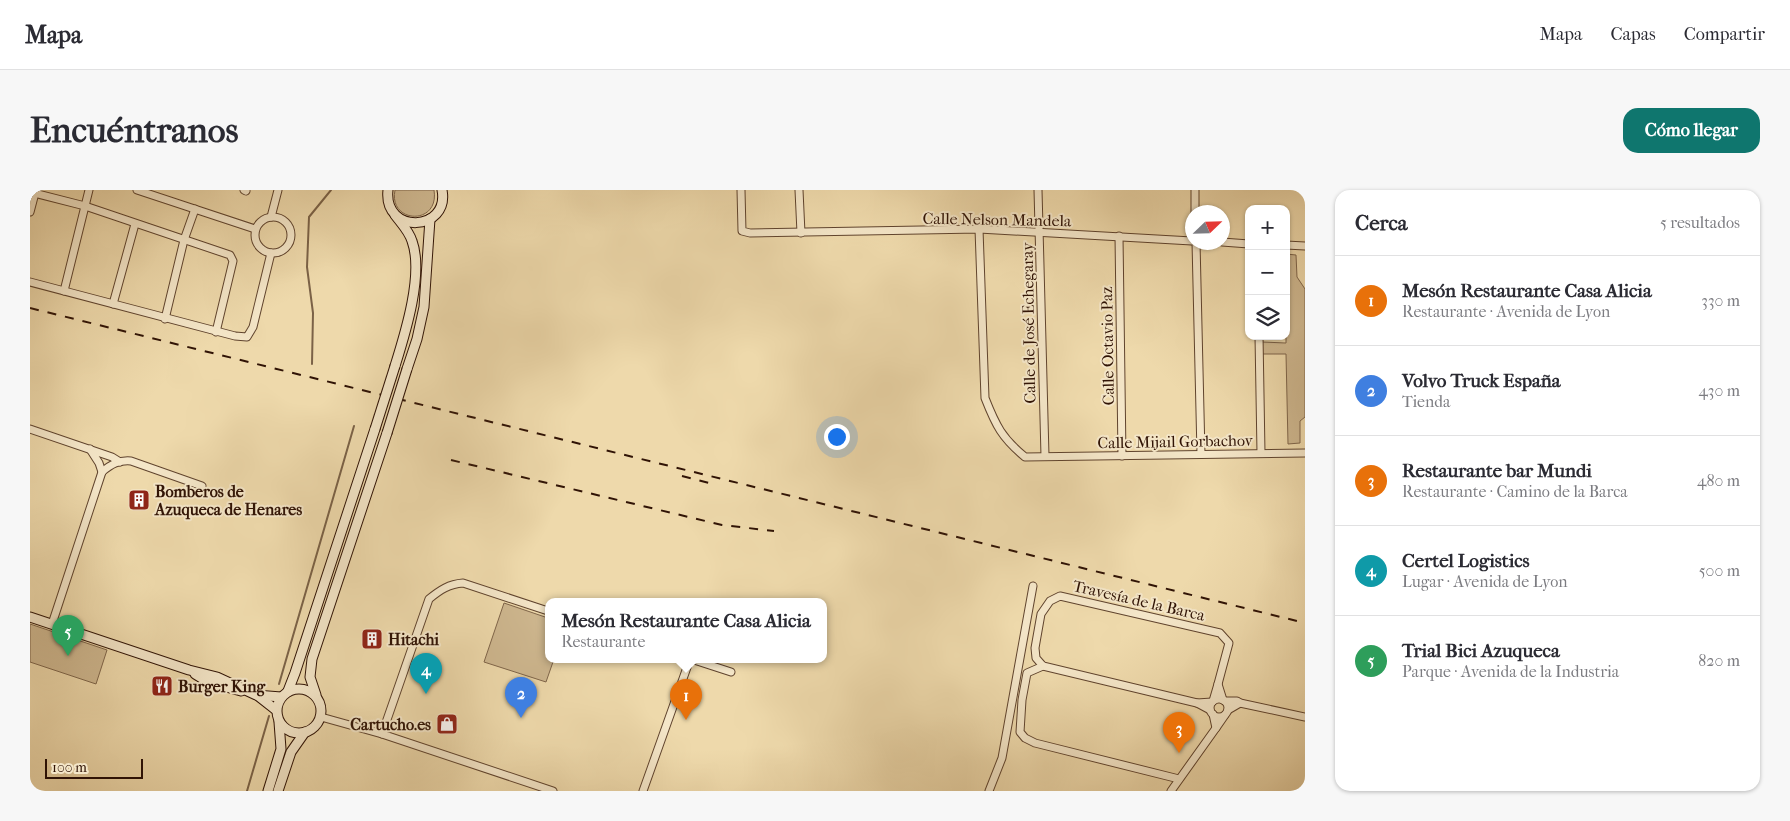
<!DOCTYPE html>
<html lang="es">
<head>
<meta charset="utf-8">
<style>
	body { margin:0; font-family:"IM FELL French Canon",serif; background:#f7f7f7; color:#2b2b33 }
	.controls { position:absolute; right:15px; top:15px; display:grid; overflow:hidden; border-radius:10px; box-shadow:0 1px 4px #0004 }
	.controls button { width:45px; height:45px; display:grid; place-items:center; padding:0; border:0; border-bottom:1px solid #e1e1e2; background:#fff; color:#2b2b33; font:25px sans-serif }
	.compass { position:absolute; left:1155px; top:15px; width:45px; height:45px; border-radius:50%; background:#fff; box-shadow:0 1px 4px #0004; rotate:67deg }
	.scale { position:absolute; left:15px; bottom:12px; width:98px; box-sizing:border-box; padding-left:5px; border:2px solid #301305; border-top:0; font-size:14px; line-height:18px; white-space:nowrap; color:#301305; -webkit-text-stroke:4px #f4e6c8; paint-order:stroke }
	.you { position:absolute; left:806px; top:246px; width:18px; height:18px; margin:-12px; border:4px solid #fff; border-radius:50%; background:#1a73e8; box-shadow:0 0 0 8px #1a73e833 }
	.badge { display:grid; place-items:center; width:32px; height:32px; border-radius:50%; background:#0f766e; color:#fff; font-size:16px; font-weight:700 }
	.pin { position:absolute; translate:-50% -41px; filter:drop-shadow(0 1px 2px #0008) }
	.pin::after { content:''; position:absolute; top:26px; width:18px; height:15px; background:inherit; clip-path:polygon(0 0,100% 0,50% 100%) }
	.popup { position:absolute; left:515px; top:408px; width:282px; height:65px; box-sizing:border-box; display:grid; place-content:center; border-radius:10px; background:#fff; filter:drop-shadow(0 1px 4px #0005); font-size:16px; white-space:nowrap; color:#7c7c81 }
	.popup b { font-size:19px; color:#2b2b33 }
	.popup::after { content:''; position:absolute; left:50%; top:100%; margin-left:-10px; border:10px solid transparent; border-top-color:#fff }
	.list { margin:0; padding:0; list-style:none }
	h2 { display:flex; justify-content:space-between; align-items:center; height:65px; margin:0; padding:0 20px; font-size:21px }
	h2 small { font-size:16px; font-weight:400; color:#7c7c81 }
	.list li { display:grid; grid-template-columns:32px 1fr auto; gap:15px; align-items:center; box-sizing:border-box; height:90px; padding:0 20px; border-top:1px solid #e1e1e2 }
	.list b { display:block; font-size:19px; white-space:nowrap }
	.list p { margin:0; font-size:16px; white-space:nowrap; color:#7c7c81 }
	.list em { font-size:16px; font-style:normal; color:#7c7c81 }
	.icon { flex:none; width:28px; height:28px; fill:none; stroke:currentColor; stroke-width:2; stroke-linecap:round; stroke-linejoin:round }
	.map { position:relative; flex:none; width:1275px; height:601px; overflow:hidden; border-radius:15px }
	header { display:flex; align-items:center; gap:30px; box-sizing:border-box; height:70px; padding:0 25px; background:#fff; border-bottom:1px solid #e1e1e2 }
	header strong { font-size:24px }
	nav { display:flex; gap:28px; margin-inline-start:auto; font-size:18px }
	.intro { display:flex; align-items:center; justify-content:space-between; box-sizing:border-box; height:120px; padding:0 30px }
	h1 { margin:0; font-size:35px }
	.button { padding:12px 22px; border-radius:15px; background:#0f766e; color:#fff; font-size:18px; font-weight:700 }
	main { display:flex; gap:30px; padding:0 30px }
	aside { flex:1; background:#fff; border-radius:15px; box-shadow:0 1px 4px #0004 }
	.map>svg:first-child { display:block }
	.green { fill:#ceb78f; stroke:#7f654a }
	.lines { fill:none; stroke-linecap:round; stroke-linejoin:round }
	.stream { stroke:#7b6247; stroke-width:2 }
	.street-casing { stroke:#60442e; stroke-width:9 }
	.secondary-casing { stroke:#301305; stroke-width:11 }
	.street { stroke:#f4e6c8; stroke-width:7 }
	.secondary { stroke:#f4e6c8; stroke-width:9 }
	.rail { stroke:#301305; stroke-width:2; stroke-dasharray:9 9; stroke-linecap:butt }
	.secondary-bridge-casing { stroke:#301305; stroke-width:11; stroke-linecap:butt }
	.secondary-bridge { stroke:#f4e6c8; stroke-width:9 }
	.labels { text-anchor:middle; stroke-width:4; stroke-linejoin:round; paint-order:stroke }
	.street-label { font-size:16px; fill:#301305; stroke:#f4e6c8 }
	.poi-label { font-size:16px; font-weight:bold; fill:#301305; stroke:#f4e6c8; text-anchor:start }
</style>
</head>
<body>
<header>
<strong>Mapa</strong>
<nav><a>Mapa</a><a>Capas</a><a>Compartir</a></nav>
</header>
<div class="intro"><h1>Encuéntranos</h1><a class="button">Cómo llegar</a></div>
<main>
<div class="map">
<svg width="1275" height="601" viewBox="0 0 1275 601">
	<rect width="100%" height="100%" fill="#eed9ab"/>
	<filter id="stains"><feTurbulence type="fractalNoise" baseFrequency=".004" numOctaves="4"/><feColorMatrix values="0 0 0 0 .2 0 0 0 0 .09 0 0 0 0 .02 0 0 0 .5 -.17"/></filter>
	<radialGradient id="worn" r=".72"><stop offset=".6" stop-color="#630" stop-opacity="0"/><stop offset="1" stop-color="#630" stop-opacity=".3"/></radialGradient>
	<g class="green">
		<path d="M365 0H404C410 36 358 34 365 0Z"/>
		<path d="M1256 64 1266 65 1267 87 1275 99V227L1270 231V253L1258 254 1256 164H1232V152L1256 153Z"/>
		<path d="M474 413 518 428V469H524L516 492 454 472Z"/>
		<path d="M0 434 77 460 66 494 0 472Z"/>
	</g>
	<g class="lines">
		<g class="stream">
			<path d="M282 174 283 123 277 77 279 27 301 0"/>
			<path d="M249 494 324 236"/>
			<path d="M217 601 239 526"/>
		</g>
		<g class="street-casing">
			<g id="street">
				<path d="M107 0 225 39"/>
				<path d="M214 0 216 1"/>
				<path d="M711 0 712 41 720 43 949 39 1162 51"/>
				<path d="M769 0 771 43"/>
				<path d="M1008 0 1015 266"/>
				<path d="M1165 0V22"/>
				<path d="M0 2 55 16 200 65 203 71 186 142"/>
				<path d="M0 22 5 3"/>
				<circle cx="243" cy="45" r="18"/>
				<path d="M241 27 248 0"/>
				<path d="M949 39 955 208C966 236 972 248 995 267L1275 263"/>
				<path d="M1089 46 1092 266"/>
				<path d="M1166 52 1171 264"/>
				<path d="M1192 52 1219 54"/>
				<path d="M1256 55 1275 56"/>
				<path d="M0 92 205 146 217 147 223 137 241 63"/>
				<path d="M34 101 59 0"/>
				<path d="M83 114 105 34"/>
				<path d="M135 129 154 50 165 19"/>
				<path d="M1229 146 1231 263"/>
				<path d="M0 239 82 267 90 272"/>
				<path d="M60 259 69 273 72 282"/>
				<path d="M22 434 72 282C81 274 89 270 101 271L172 296"/>
				<path d="M661 469 701 482"/>
				<path d="M1013 476 997 483 992 510 990 542 995 548 1005 553 1149 589"/>
				<circle cx="1189" cy="518" r="9"/>
				<path d="M1183 511 1188 494 1193 510"/>
				<path d="M1195 511H1207L1210 513 1198 520"/>
				<path d="M1167 513 1013 476 1006 468 1005 458 1011 424 1020 411 1030 406 1190 443 1199 453 1188 494"/>
				<path d="M1210 513 1275 527"/>
				<path d="M1180 520 1167 513 1182 512"/>
				<path d="M1183 524 1186 538 1195 525"/>
				<path d="M291 527 352 544 523 601"/>
				<path d="M352 544 399 409C410 400 419 394 433 393L518 421"/>
				<path d="M613 601 660 469"/>
				<path d="M959 601 972 568 1003 396"/>
				<path d="M1141 601 1186 538"/>
			</g>
		</g>
		<g class="secondary-casing">
			<g id="secondary">
				<path d="M358 0C353 45 420 42 412 0"/>
				<path d="M365 25C371 33 379 41 382 51 394 84 375 144 365 176"/>
				<path d="M377 179 387 149 394 117 400 29"/>
				<path d="M0 427 159 480 187 487 226 505 251 507"/>
				<path d="M165 484 178 492 211 501"/>
				<circle cx="269" cy="521" r="22"/>
				<path d="M258 501 265 483 345 239"/>
				<path d="M227 505 246 520"/>
				<path d="M286 505 280 487 282 469 357 243"/>
				<path d="M238 601 251 559 249 532"/>
				<path d="M248 601 261 562 275 542"/>
			</g>
		</g>
		<use href="#street" class="street"/>
		<use href="#secondary" class="secondary"/>
		<g class="rail">
			<path d="M0 118 1275 433"/>
			<path d="M421 270 692 335 744 341"/>
			<path d="M652 286 683 294"/>
		</g>
		<g class="secondary-bridge-casing">
			<g id="secondary-bridge">
				<path d="M345 239 365 176"/>
				<path d="M357 243 377 179"/>
			</g>
		</g>
		<use href="#secondary-bridge" class="secondary-bridge"/>
	</g>
	<defs>
		<g id="building-square" transform="scale(1.125)"><rect x="-9" y="-9" width="18" height="18" rx="4" fill="#8f2418" stroke="#f4e6c8"/><path d="M-4-6H4V6H1V3H-1V6H-4ZM-2.5-4.3h1.7v1.8h-1.7ZM.8-4.3h1.7v1.8H.8ZM-2.5-1h1.7V.8h-1.7ZM.8-1h1.7V.8H.8Z" fill="#fff"/></g>
		<g id="restaurant-square" transform="scale(1.125)"><rect x="-9" y="-9" width="18" height="18" rx="4" fill="#8f2418" stroke="#f4e6c8"/><path d="M-5-6h1v4h1v-4h1v4h1v-4h1v5L-1.5 .5V6h-2V.5L-5-1ZM5-6V6H3V1.5H1.5Q1.5-4 5-6Z" fill="#fff"/></g>
		<g id="shop-square" transform="scale(1.125)"><rect x="-9" y="-9" width="18" height="18" rx="4" fill="#8f2418" stroke="#f4e6c8"/><path d="M-5-2.5h2.3a2.7 3.5 0 0 1 5.4 0H5L5.5 6h-11ZM-1.5-2.5h3a1.5 2.3 0 0 0-3 0Z" fill="#fff"/></g>
	</defs>
	<g fill-rule="evenodd">
		<use href="#building-square" x="109" y="310"/>
		<use href="#building-square" x="342" y="449"/>
		<use href="#restaurant-square" x="132" y="496"/>
		<use href="#shop-square" x="417" y="534"/>
	</g>
	<g class="labels">
		<g class="street-label">
			<text transform="translate(967 29) rotate(1)" y="6">Calle Nelson Mandela</text>
			<text transform="translate(998 133) rotate(-91)" y="6">Calle de José Echegaray</text>
			<text transform="translate(1077 156) rotate(-91)" y="6">Calle Octavio Paz</text>
			<text transform="translate(1145 251) rotate(-1)" y="6">Calle Mijail Gorbachov</text>
			<text transform="translate(1109 410) rotate(13)" y="6">Travesía de la Barca</text>
		</g>
		<g class="poi-label">
			<text x="125" y="307">Bomberos de<tspan x="125" dy="18">Azuqueca de Henares</tspan></text>
			<text x="358" y="455">Hitachi</text>
			<text x="148" y="502">Burger King</text>
			<text x="401" y="540" text-anchor="end">Cartucho.es</text>
		</g>
	</g>
	<rect width="100%" height="100%" filter="url(#stains)"/>
	<rect width="100%" height="100%" fill="url(#worn)"/>
</svg>
<div class="controls">
<button>+</button>
<button>−</button>
<button><svg class="icon" aria-label="layers" viewBox="0 0 24 24"><path d="M12 4l9 5-9 5-9-5zM3 14l9 5 9-5"/></svg></button>
</div>
<svg class="compass" viewBox="-18 -18 36 36"><path d="M0-13l5 13h-10z" fill="#e53935"/><path d="M0 13l5-13h-10z" fill="#7c7c81"/></svg>
<div class="scale">100 m</div>
<div class="you"></div>
<div class="pin badge" style="left:656px;top:530px;background:#e8710a">1</div>
<div class="popup"><b>Mesón Restaurante Casa Alicia</b>Restaurante</div>
<div class="pin badge" style="left:491px;top:528px;background:#3f7fe0">2</div>
<div class="pin badge" style="left:1149px;top:563px;background:#e8710a">3</div>
<div class="pin badge" style="left:396px;top:504px;background:#0f9aa8">4</div>
<div class="pin badge" style="left:38px;top:466px;background:#2e9e5b">5</div>
</div>
<aside>
<h2>Cerca<small>5 resultados</small></h2>
<ul class="list">
<li><span class="badge" style="background:#e8710a">1</span><div><b>Mesón Restaurante Casa Alicia</b><p>Restaurante · Avenida de Lyon</p></div><em>330 m</em></li>
<li><span class="badge" style="background:#3f7fe0">2</span><div><b>Volvo Truck España</b><p>Tienda</p></div><em>430 m</em></li>
<li><span class="badge" style="background:#e8710a">3</span><div><b>Restaurante bar Mundi</b><p>Restaurante · Camino de la Barca</p></div><em>480 m</em></li>
<li><span class="badge" style="background:#0f9aa8">4</span><div><b>Certel Logistics</b><p>Lugar · Avenida de Lyon</p></div><em>500 m</em></li>
<li><span class="badge" style="background:#2e9e5b">5</span><div><b>Trial Bici Azuqueca</b><p>Parque · Avenida de la Industria</p></div><em>820 m</em></li>
</ul>
</aside>
</main>
</body>
</html>
